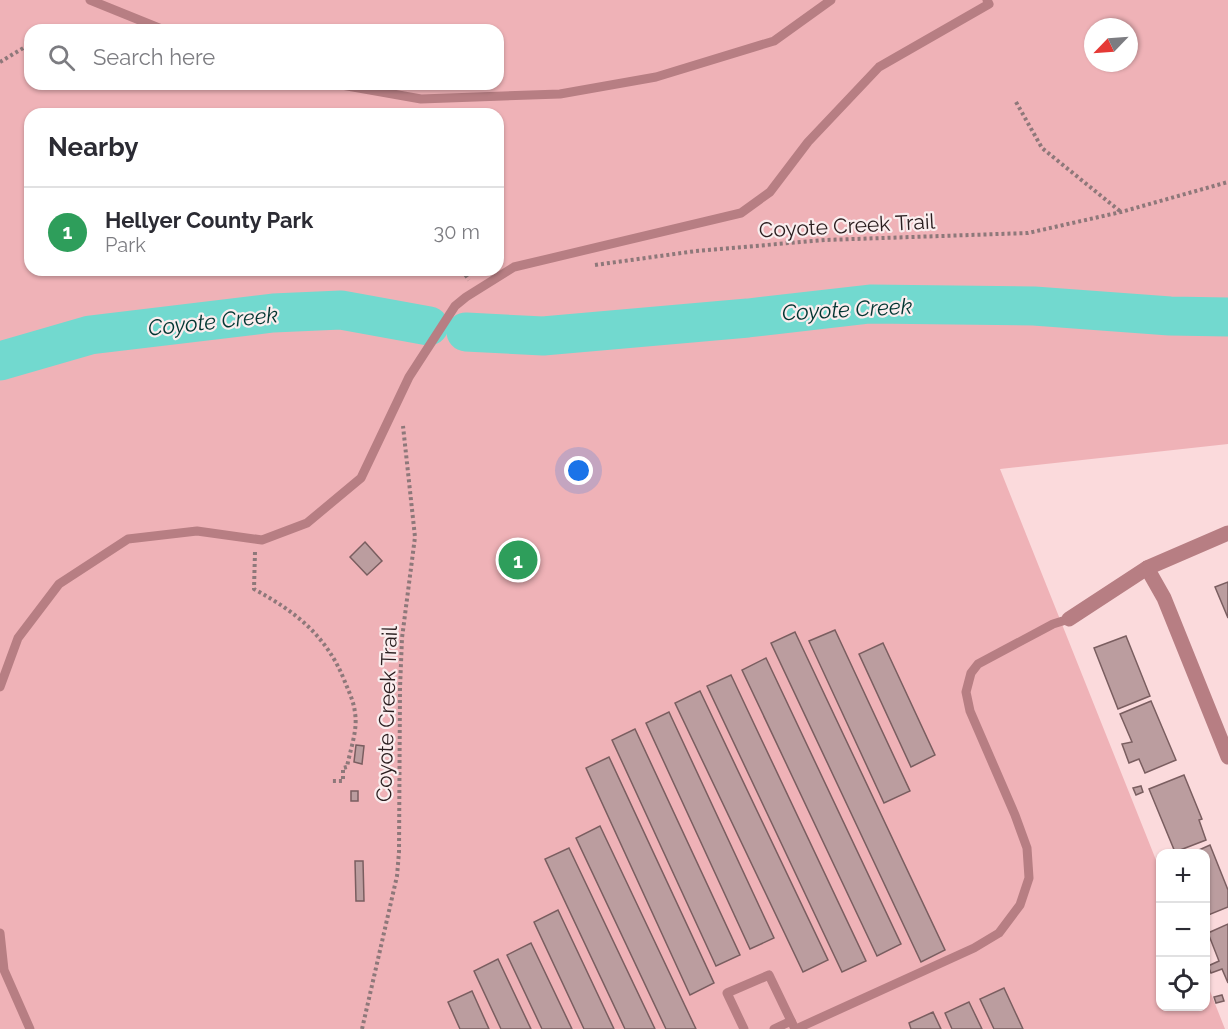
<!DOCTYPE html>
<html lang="en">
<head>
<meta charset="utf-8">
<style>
	body { margin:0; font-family:Raleway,sans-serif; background:#f2f2f3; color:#2b2b33 }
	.controls { position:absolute; right:18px; bottom:18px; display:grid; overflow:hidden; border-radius:12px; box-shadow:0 2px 4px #0004 }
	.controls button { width:54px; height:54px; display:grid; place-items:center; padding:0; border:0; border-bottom:2px solid #e1e1e2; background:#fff; color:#2b2b33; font:30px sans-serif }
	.compass { position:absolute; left:1084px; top:18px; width:54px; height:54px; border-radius:50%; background:#fff; box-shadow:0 2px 4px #0004; rotate:245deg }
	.you { position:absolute; left:579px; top:471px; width:21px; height:21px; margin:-15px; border:4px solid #fff; border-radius:50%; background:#1a73e8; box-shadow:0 0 0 9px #1a73e833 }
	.badge { display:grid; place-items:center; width:39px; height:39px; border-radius:50%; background:#111827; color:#fff; font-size:20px; font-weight:700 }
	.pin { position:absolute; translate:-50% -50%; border:3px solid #fff; box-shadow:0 2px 6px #0006 }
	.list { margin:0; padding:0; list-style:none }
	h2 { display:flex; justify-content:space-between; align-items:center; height:78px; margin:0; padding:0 24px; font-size:26px }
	h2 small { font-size:20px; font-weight:400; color:#7c7c81 }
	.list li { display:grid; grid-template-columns:39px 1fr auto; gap:18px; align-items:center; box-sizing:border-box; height:90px; padding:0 24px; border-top:2px solid #e1e1e2 }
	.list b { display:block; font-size:22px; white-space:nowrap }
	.list p { margin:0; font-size:20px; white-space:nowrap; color:#7c7c81 }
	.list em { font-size:20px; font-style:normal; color:#7c7c81 }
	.icon { flex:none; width:33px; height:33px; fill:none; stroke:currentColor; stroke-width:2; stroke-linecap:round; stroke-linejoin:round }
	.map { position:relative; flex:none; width:1228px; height:1029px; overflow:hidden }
	.search { position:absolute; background:#fff; box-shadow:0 2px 4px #0004; left:24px; top:24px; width:480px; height:66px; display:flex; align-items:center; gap:15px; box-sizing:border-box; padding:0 21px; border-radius:18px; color:#7c7c81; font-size:22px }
	.panel { position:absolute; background:#fff; box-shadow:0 2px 4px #0004; left:24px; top:108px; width:480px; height:168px; border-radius:18px }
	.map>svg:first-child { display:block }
	.green { fill:#efb2b7; fill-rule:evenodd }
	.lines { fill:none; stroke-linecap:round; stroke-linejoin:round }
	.river { stroke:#72d9cf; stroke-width:39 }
	.building { fill:#bb9d9f; stroke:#7a5e60; stroke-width:1.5 }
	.path { stroke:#8e787a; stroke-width:4; stroke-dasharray:3 3; stroke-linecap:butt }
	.lane { stroke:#b77e83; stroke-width:9 }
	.street { stroke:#b77e83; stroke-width:15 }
	.labels { text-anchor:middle; stroke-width:4.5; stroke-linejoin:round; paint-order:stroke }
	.street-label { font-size:21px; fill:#2a1e1f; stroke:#faedee }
	.water-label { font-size:22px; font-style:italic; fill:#013531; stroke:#faedee }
</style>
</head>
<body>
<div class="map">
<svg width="1228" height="1029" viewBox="0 0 1228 1029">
	<rect width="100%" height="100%" fill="#fbdadc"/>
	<path class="green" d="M0 0H1228V444L1000 469 1160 870V1006H1206V981L1225 1029H0ZM1093 27H1129V63H1093ZM30 30H498V84H30ZM30 114H498V270H30Z"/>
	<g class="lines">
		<g class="river">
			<path d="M466 332 543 336 748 318 870 304 1034 306 1170 316 1228 317"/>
			<path d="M0 361 90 335 273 313 341 310 429 326"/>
		</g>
	</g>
	<g class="building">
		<path d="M365 542 382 561 367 575 350 557Z"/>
		<path d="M1228 582V618L1215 587Z"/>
		<path d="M835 630 910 791 884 803 809 641Z"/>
		<path d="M795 632 945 950 921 962 771 643Z"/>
		<path d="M1126 636 1150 696 1118 709 1094 648Z"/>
		<path d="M883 643 935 755 911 767 859 654Z"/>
		<path d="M766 658 901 944 877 956 742 670Z"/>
		<path d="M731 675 866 961 842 972 707 686Z"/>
		<path d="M700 691 828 960 803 972 675 703Z"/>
		<path d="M1151 701 1176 760 1145 773 1139 759 1129 763 1122 744 1132 742 1120 714Z"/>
		<path d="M669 712 774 938 750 949 646 723Z"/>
		<path d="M635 729 740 955 716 966 612 740Z"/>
		<path d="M356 745 364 746 362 764 354 762Z"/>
		<path d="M609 757 714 983 690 995 586 768Z"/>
		<path d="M1184 775 1202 819 1199 820 1206 840 1175 852 1149 789Z"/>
		<path d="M1141 786 1143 792 1136 795 1133 788Z"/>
		<rect x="351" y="791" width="7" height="10"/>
		<path d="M600 826 696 1029H666L576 838Z"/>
		<path d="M1210 845 1228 890V907L1206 916V854H1190Z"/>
		<path d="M569 848 655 1029H625L545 859Z"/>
		<path d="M355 861H363L364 901H356Z"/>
		<path d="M558 910 614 1029H584L534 922Z"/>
		<path d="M1228 924V983L1222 969 1211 973 1208 966 1219 961 1208 933Z"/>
		<path d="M531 943 572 1029H542L507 955Z"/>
		<path d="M498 959 531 1029H501L474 971Z"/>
		<path d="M1004 988 1023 1029H994L980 999Z"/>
		<path d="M472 991 489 1029H460L448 1002Z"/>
		<path d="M1222 995 1224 1001 1216 1003 1214 997Z"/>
		<path d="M969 1002 982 1029H952L945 1013Z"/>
		<path d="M933 1012 941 1029H911L909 1023Z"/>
	</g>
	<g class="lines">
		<g class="path">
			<path d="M0 62 30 44"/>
			<path d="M1016 102 1042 148 1121 212"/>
			<path d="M595 265 696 251 825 240 1028 233 1121 212 1228 182"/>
			<path d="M462 270 469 280"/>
			<path d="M255 552 254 589C296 612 327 636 345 682 349 692 354 702 355 713 358 730 350 750 347 767L343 768V781H331"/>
			<path d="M362 1029 397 876 399 852 400 688 402 638 415 537 403 426"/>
		</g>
		<g class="lane">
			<path d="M90 0 164 30"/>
			<path d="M336 84 421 99 560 94 656 77 774 41 831 0"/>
			<path d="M0 687 18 638 59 584 128 539 197 531 262 540 307 523 361 478 409 377 455 306 466 297 514 267 741 213 770 192 808 142 879 67 989 4 987 0"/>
			<path d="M0 933 4 970 30 1029"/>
			<path d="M744 1029 727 993 769 975 795 1029"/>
			<path d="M774 1029 791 1021"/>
			<path d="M796 1029 974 948 999 933 1020 905 1029 878 1027 848 1015 815 970 711 966 692 971 673 978 664 1053 624 1069 619"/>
		</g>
		<g class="street">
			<path d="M1147 568 1164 598 1228 757"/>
			<path d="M1069 619 1147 568 1228 533"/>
		</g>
	</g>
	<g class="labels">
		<g class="street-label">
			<text transform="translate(847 226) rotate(-3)" y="7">Coyote Creek Trail</text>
			<text transform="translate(387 714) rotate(-88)" y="7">Coyote Creek Trail</text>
		</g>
		<g class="water-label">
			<text transform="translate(847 309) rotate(-3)" y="8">Coyote Creek</text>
			<text transform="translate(213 321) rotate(-6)" y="8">Coyote Creek</text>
		</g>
	</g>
</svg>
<div class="controls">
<button>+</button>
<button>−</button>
<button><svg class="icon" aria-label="locate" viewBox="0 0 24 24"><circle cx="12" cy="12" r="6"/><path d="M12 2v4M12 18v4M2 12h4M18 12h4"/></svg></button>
</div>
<svg class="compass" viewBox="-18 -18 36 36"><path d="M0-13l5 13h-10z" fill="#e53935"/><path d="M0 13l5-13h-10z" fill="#7c7c81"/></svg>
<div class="you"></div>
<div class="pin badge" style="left:518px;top:560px;background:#2e9e5b">1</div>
<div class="search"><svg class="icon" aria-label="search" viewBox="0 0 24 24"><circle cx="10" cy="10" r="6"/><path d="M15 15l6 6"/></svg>Search here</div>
<section class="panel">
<h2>Nearby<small></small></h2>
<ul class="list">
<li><span class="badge" style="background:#2e9e5b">1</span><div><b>Hellyer County Park</b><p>Park</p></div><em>30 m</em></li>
</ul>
</section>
</div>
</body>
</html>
